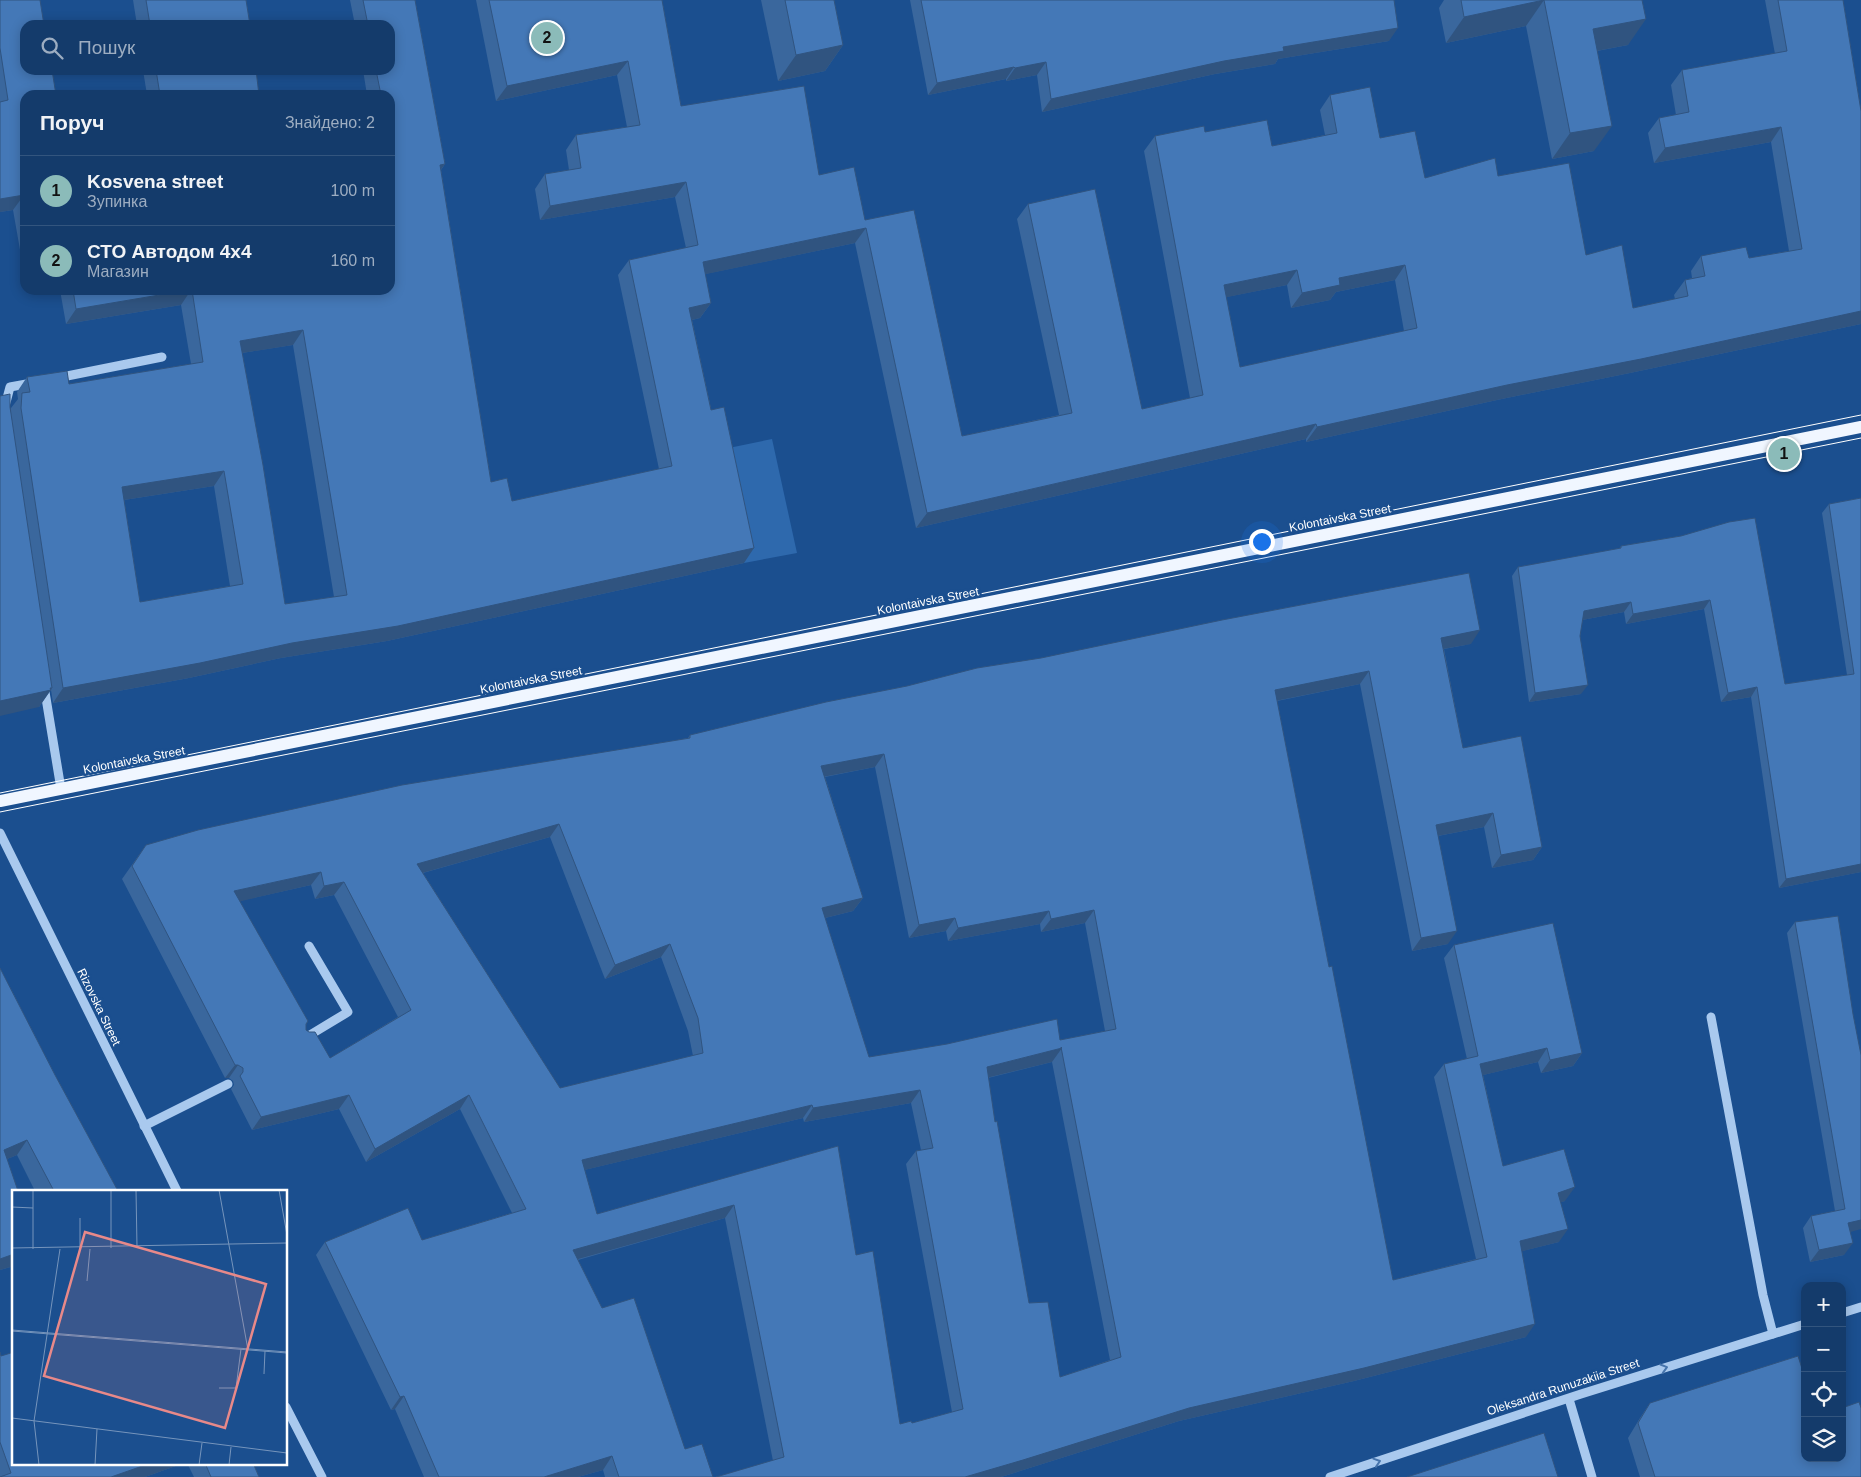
<!DOCTYPE html>
<html lang="uk">
<head>
<meta charset="utf-8">
<style>
	body { margin:0; font-family:Helvetica,sans-serif; background:#1d4271; color:#f1f3f6 }
	.controls { position:absolute; right:15px; bottom:15px; display:grid; overflow:hidden; border-radius:10px; box-shadow:0 2px 12px #0003 }
	.controls button { width:45px; height:45px; display:grid; place-items:center; padding:0; border:0; border-bottom:1px solid #33557e; background:#143b6b; color:#f1f3f6; font:25px sans-serif }
	.you { position:absolute; left:1261px; top:541px; width:18px; height:18px; margin:-12px; border:4px solid #fff; border-radius:50%; background:#1a73e8; box-shadow:0 0 0 8px #1a73e833 }
	.badge { display:grid; place-items:center; width:32px; height:32px; border-radius:50%; background:#8bbbb9; color:#111; font-size:16px; font-weight:700 }
	.pin { position:absolute; translate:-50% -50%; border:2px solid #fff; box-shadow:0 1px 5px #0006 }
	.list { margin:0; padding:0; list-style:none }
	h2 { display:flex; justify-content:space-between; align-items:center; height:65px; margin:0; padding:0 20px; font-size:21px }
	h2 small { font-size:16px; font-weight:400; color:#9dadc1 }
	.list li { display:grid; grid-template-columns:32px 1fr auto; gap:15px; align-items:center; box-sizing:border-box; height:70px; padding:0 20px; border-top:1px solid #33557e }
	.list b { display:block; font-size:19px; white-space:nowrap }
	.list p { margin:0; font-size:16px; white-space:nowrap; color:#9dadc1 }
	.list em { font-size:16px; font-style:normal; color:#9dadc1 }
	.icon { flex:none; width:28px; height:28px; fill:none; stroke:currentColor; stroke-width:2; stroke-linecap:round; stroke-linejoin:round }
	.map { position:relative; flex:none; width:1861px; height:1477px; overflow:hidden }
	.search { position:absolute; background:#143b6b; box-shadow:0 2px 12px #0003; left:20px; top:20px; width:375px; height:55px; display:flex; align-items:center; gap:12px; box-sizing:border-box; padding:0 18px; border-radius:15px; color:#9dadc1; font-size:19px }
	.panel { position:absolute; background:#143b6b; box-shadow:0 2px 12px #0003; left:20px; top:90px; width:375px; height:205px; border-radius:15px }
	.map>svg:first-child { display:block }
	.green { fill:#2e69ad }
	.lines { fill:none; stroke-linecap:round; stroke-linejoin:round }
	.minor { stroke:#a9c9ee; stroke-width:9 }
	.major { stroke:#f0f6ff; stroke-width:12 }
	.tram { stroke:#fff; stroke-width:1 }
	.wall { fill:#3a679d; fill-rule:evenodd }
	.shaded-wall { fill:#305480 }
	.building { fill:#4478b7; stroke:#305480; fill-rule:evenodd }
	.oneway { stroke:#4674ac }
	.labels { text-anchor:middle; stroke-width:5; stroke-linejoin:round; paint-order:stroke }
	.street-label { font-size:12px; fill:#fff; stroke:#1b4f8f }
	.inset-road { fill:none; stroke:#7695bc; stroke-width:1 }
	.view { fill:#e88989; fill-opacity:0.15; stroke:#e88989; stroke-width:2.5 }
	.inset-edge { fill:none; stroke:#fff; stroke-width:2.5 }
</style>
</head>
<body>
<div class="map">
<svg width="1861" height="1477" viewBox="0 0 1861 1477">
	<rect width="100%" height="100%" fill="#1b4f8f"/>
	<path class="green" d="M772 439 797 553 744 563 719 450Z"/>
	<g class="lines">
		<g class="minor">
			<path d="M57 378 162 357"/>
			<path d="M5 406 10 387 32 383"/>
			<path d="M44 686 61 789"/>
			<path d="M0 833 177 1191"/>
			<path d="M1711 1017 1763 1295 1773 1334"/>
			<path d="M305 1038 348 1012 309 946"/>
			<path d="M144 1126 228 1084"/>
			<path d="M1842 1313 1861 1307"/>
			<path d="M1569 1399 1592 1477"/>
			<path d="M286 1407 322 1477"/>
			<path d="M1330 1477 1581 1394 1805 1324"/>
		</g>
		<path class="major" d="M0 801 1861 427"/>
		<g class="tram">
			<path d="M0 793 1861 415"/>
			<path d="M0 812 1861 438"/>
		</g>
	</g>
	<g class="wall">
		<path d="M0 0 25 95V261H22L13 210 0 212Z"/>
		<path d="M133 0H246L250 25H137Z"/>
		<path d="M350 0H415L445 164 441 170 491 482 512 501 659 469 618 275 629 260 686 248 675 197 540 220 535 189 545 174 569 170 566 150 576 135 627 127 617 75 496 101 476 0H662L681 106 819 175 865 220 962 436 1059 415 1017 219 1028 204 1142 409 1190 398 1144 151 1155 136 1205 132 1272 146 1325 135 1320 110 1330 95 1425 178 1498 176 1586 255 1633 308 1675 299 1674 295 1685 280 1692 278 1691 271 1701 256 1749 258 1789 251 1771 142 1654 163 1648 133 1659 118 1676 115 1671 85 1682 70 1775 54 1765 0H1843L1861 111V324L1630 373 1497 400 1306 442V439L916 528 855 243 705 274 711 303 700 318 692 320 744 563 387 641 281 658 189 678 53 703 51 690 39 707 10 407 11 414V408L18 399 17 392 27 377 69 384 191 364 181 305 66 324 60 290H390V95H367L363 70H390V25H355ZM1395 280 1404 331 1240 367 1226 297 1287 285 1291 308 1330 300 1336 292ZM293 345 334 597 285 604 242 353ZM214 486 230 586 140 602 124 500Z"/>
		<path d="M761 0H834L843 45 825 71 778 81Z"/>
		<path d="M910 0H1394L1389 41 1278 59 1275 64 1215 74 1042 112 1037 75 1006 81V79L928 95Z"/>
		<path d="M1444 0H1642L1628 45 1597 51 1594 151 1552 159 1526 26 1446 43 1439 8Z"/>
		<path d="M143 70H256L259 95H147Z"/>
		<path d="M1861 498V872L1779 888 1751 697 1721 702 1704 609 1626 624 1624 612 1582 620 1580 636 1581 694 1529 702 1512 576 1518 567 1619 549 1621 546 1681 536 1785 684 1847 675 1822 513 1829 504Z"/>
		<path d="M1471 644 1444 649 1463 748 1542 847 1533 860 1492 868 1484 827 1438 836 1448 944 1412 951 1360 684 1277 701 1329 967 1393 1280 1476 1259 1434 1077 1444 1064 1467 1059 1444 958 1454 945 1582 1053 1573 1066 1541 1073 1538 1062 1483 1075 1503 1166 1565 1201 1561 1202 1559 1242 1522 1251 1526 1337 1354 1381 1179 1421 1001 1477H716L773 1461 725 1218 578 1260 602 1308 685 1449 713 1477H605L603 1470 578 1477H424L395 1409 391 1410 316 1255 325 1242 422 1240 512 1213 460 1109 366 1162 339 1109 252 1130 231 1089 234 1085 233 1081 229 1078H225L122 879 146 845 688 738 690 735ZM875 767 909 938 946 931 948 941 1040 924 1041 932 1085 923 1105 1031 1060 1040 869 1057 825 918 853 911 863 898 825 777ZM550 837 605 979 661 957 688 1031 693 1056 560 1088 423 873ZM311 885 315 899 334 895 398 1017 330 1058 306 1030V1025L308 1021 239 901ZM1052 1062 1110 1360 1060 1377 1029 1303 995 1122 988 1078ZM911 1103 921 1150 916 1151 906 1164 952 1412 912 1423 900 1424 856 1255 838 1146 597 1214 584 1170 803 1118 804 1122Z"/>
		<path d="M1795 922 1850 1232 1844 1255 1810 1262 1803 1228 1811 1216 1835 1211 1787 933Z"/>
		<path d="M0 968 55 1075 118 1191H35L17 1155 7 1159 14 1191V1266L0 1270Z"/>
		<path d="M0 1352 14 1463H184L145 1477H0Z"/>
		<path d="M1650 1403 1805 1458 1861 1477H1640L1628 1438 1640 1418Z"/>
		<path d="M187 1463H253L259 1477H194Z"/>
	</g>
	<g class="shaded-wall">
		<path d="M1544 0 1526 26 1446 43 1464 17Z"/>
		<path d="M1646 19 1628 45 1575 55 1593 29Z"/>
		<path d="M1398 28 1389 41 1278 59 1275 64 1215 74 1042 112 1051 99 1283 47Z"/>
		<path d="M843 45 825 71 778 81 796 55Z"/>
		<path d="M628 61 617 75 496 101 507 86Z"/>
		<path d="M1046 62 1037 75 1006 81 1015 68Z"/>
		<path d="M1014 67 1006 79 928 95 937 83Z"/>
		<path d="M1612 126 1594 151 1552 159 1570 133Z"/>
		<path d="M1781 127 1771 142 1654 163 1665 148Z"/>
		<path d="M445 164 434 179 440 165Z"/>
		<path d="M686 182 675 197 540 220 550 206Z"/>
		<path d="M24 195 13 210 0 212V199Z"/>
		<path d="M866 228 855 243 692 277 703 262Z"/>
		<path d="M1405 265 1395 280 1336 292 1330 300 1291 308 1302 293 1339 278Z"/>
		<path d="M1297 270 1287 285 1213 300 1224 285Z"/>
		<path d="M191 290 181 305 66 324 76 309Z"/>
		<path d="M711 303 700 318 679 323 689 308Z"/>
		<path d="M1861 311V324L1630 373 1497 400 1306 442 1317 427 1507 385Z"/>
		<path d="M303 330 293 345 230 355 240 341Z"/>
		<path d="M1316 424 1306 439 916 528 927 513Z"/>
		<path d="M224 471 214 486 111 502 122 487Z"/>
		<path d="M754 548 744 563 387 641 281 658 189 678 53 703 63 688 292 643Z"/>
		<path d="M1710 600 1704 609 1626 624 1633 614Z"/>
		<path d="M1631 602 1624 612 1577 621 1584 611Z"/>
		<path d="M1480 630 1471 644 1432 651 1441 638Z"/>
		<path d="M1369 671 1360 684 1265 703 1275 690Z"/>
		<path d="M1588 685 1581 694 1529 702 1535 693Z"/>
		<path d="M1757 687 1751 697 1721 702 1728 693Z"/>
		<path d="M52 688 39 707 0 716V701Z"/>
		<path d="M884 754 875 767 812 779 821 766Z"/>
		<path d="M1493 813 1484 827 1427 838 1436 825Z"/>
		<path d="M559 824 550 837 408 877 417 864Z"/>
		<path d="M1542 847 1533 860 1492 868 1501 855Z"/>
		<path d="M1861 864V872L1779 888 1786 879Z"/>
		<path d="M321 872 311 885 224 905 234 891Z"/>
		<path d="M344 882 334 895 315 899 324 886Z"/>
		<path d="M863 898 853 911 813 921 822 908Z"/>
		<path d="M1094 910 1085 923 1041 932 1051 919Z"/>
		<path d="M1049 911 1040 924 948 941 958 928Z"/>
		<path d="M955 918 946 931 909 938 919 925Z"/>
		<path d="M1457 931 1448 944 1412 951 1421 938Z"/>
		<path d="M670 944 661 957 605 979 615 965Z"/>
		<path d="M1062 1048 1052 1062 978 1080 987 1067Z"/>
		<path d="M1547 1048 1538 1062 1471 1078 1480 1064Z"/>
		<path d="M1582 1053 1573 1066 1541 1073 1550 1060Z"/>
		<path d="M235 1065H238L229 1078H225Z"/>
		<path d="M920 1090 911 1103 804 1122 813 1108Z"/>
		<path d="M349 1095 339 1109 252 1130 261 1117Z"/>
		<path d="M469 1095 460 1109 366 1162 375 1149Z"/>
		<path d="M812 1105 803 1118 572 1173 582 1160Z"/>
		<path d="M27 1140 17 1155 0 1162 4 1150Z"/>
		<path d="M1575 1187 1565 1201 1549 1206 1558 1193Z"/>
		<path d="M734 1205 725 1218 564 1263 573 1250Z"/>
		<path d="M1861 1220V1229L1840 1235 1848 1223Z"/>
		<path d="M1568 1229 1559 1242 1511 1254 1520 1241Z"/>
		<path d="M1853 1243 1844 1255 1810 1262 1819 1250Z"/>
		<path d="M14 1254V1266L0 1270V1259Z"/>
		<path d="M1535 1324 1526 1337 1354 1381 1179 1421 1001 1477H965L1189 1408Z"/>
		<path d="M404 1396 395 1409 391 1410 400 1397Z"/>
		<path d="M612 1456 603 1470 578 1477H544Z"/>
		<path d="M151 1463H184L145 1477H111Z"/>
	</g>
	<g class="building">
		<path d="M0 0H40L44 25H25V70H52L56 95H25V203L24 195 0 199V102L8 100 0 48Z"/>
		<path d="M146 0H246L250 25H150Z"/>
		<path d="M363 0H415L445 164 440 165 491 482 507 478 512 501 672 466 629 260 698 245 686 182 550 206 545 174 581 168 576 135 640 125 628 61 507 86 489 0H662L681 106 804 86 819 175 854 167 865 220 914 210 962 436 1072 413 1028 204 1095 189 1142 409 1203 395 1155 136 1204 126 1205 132 1267 120 1272 146 1337 133 1330 95 1370 87 1380 138 1415 131 1425 178 1495 158 1498 176 1569 163 1586 255 1622 245 1633 308 1688 296 1685 280 1705 276 1701 256 1746 247 1749 258 1802 249 1781 127 1665 148 1659 118 1689 112 1682 70 1787 51 1778 0H1843L1861 111V311L1641 359 1507 385 1317 427 1316 424 927 513 866 228 703 262 711 303 689 308 711 410 724 407 754 548 398 626 292 643 200 663 63 688 21 408 22 393 30 392 27 377 67 371 69 384 203 362 192 290H390V162H393L390 146V95H381L376 70H390V25H368ZM1405 265 1417 328 1240 367 1224 285 1297 270 1302 293 1340 285 1339 278ZM303 330 347 595 285 604 263 465 240 341ZM224 471 243 584 140 602 122 487Z"/>
		<path d="M785 0H834L843 45 796 55Z"/>
		<path d="M921 0H1394L1398 28 1283 47 1284 51 1224 61 1051 99 1046 62 1015 68 1014 67 937 83Z"/>
		<path d="M1461 0H1544L1464 17Z"/>
		<path d="M1544 0H1642L1646 19 1593 29 1612 126 1570 133Z"/>
		<path d="M156 70H256L259 95H160Z"/>
		<path d="M73 290H189L76 309Z"/>
		<path d="M10 394V407L52 688H50L51 690 0 701V396Z"/>
		<path d="M1861 498V864L1786 879 1757 687 1728 693 1710 600 1633 614 1631 602 1584 611 1580 636 1588 685 1535 693 1518 567 1621 548V546L1681 536 1729 522 1755 518 1785 684 1854 674 1829 504Z"/>
		<path d="M1469 573 1480 630 1441 638 1463 748 1521 736 1542 847 1501 855 1493 813 1436 825 1457 931 1421 938 1369 671 1275 690 1329 967 1332 966 1393 1280 1487 1257 1444 1064 1478 1056 1454 945 1553 923 1582 1053 1550 1060 1547 1048 1480 1064 1503 1166 1564 1149 1575 1187 1558 1193 1568 1229 1520 1241 1535 1324 1364 1368 1189 1408 1023 1460 965 1477H716L784 1457 734 1205 573 1250 602 1308 634 1298 685 1449 702 1444 713 1477H619L612 1456 544 1477H439L404 1396 400 1397 325 1242 408 1208 422 1240 526 1209 469 1095 375 1149 349 1095 261 1117 240 1076 243 1072V1068L238 1065H235L132 866 146 845 198 830 402 785 690 738V735L826 702 907 686 977 668 1041 658 1222 620ZM884 754 919 925 955 918 958 928 1049 911 1051 919 1094 910 1116 1029 1060 1040 1057 1019 947 1044 869 1057 822 908 863 898 821 766ZM559 824 615 965 670 944 698 1018 703 1053 560 1088 417 864ZM321 872 324 886 344 882 411 1010 330 1058 315 1032H309L306 1030V1024L308 1021 234 891ZM1061 1047 1121 1357 1060 1377 1048 1302 1029 1303 997 1121 995 1122 987 1067 1062 1048ZM920 1090 933 1148 916 1151 963 1409 912 1423 911 1421 900 1424 873 1251 856 1255 838 1146 597 1214 582 1160 812 1105 813 1108Z"/>
		<path d="M1838 916 1853 1014 1861 1055V1220L1848 1223 1853 1243 1819 1250 1811 1216 1845 1209 1795 922Z"/>
		<path d="M0 968 55 1075 118 1191H54L27 1140 4 1150 18 1191H14V1254L0 1259Z"/>
		<path d="M0 1352 1 1356 14 1352V1463H151L111 1477H0L11 1473 0 1442Z"/>
		<path d="M1798 1356 1805 1378V1458H1842V1408L1859 1402 1861 1408V1477H1655L1638 1423 1650 1403Z"/>
		<path d="M1544 1433 1558 1477H1407Z"/>
		<path d="M205 1463H253L259 1477H211Z"/>
	</g>
	<defs><path id="oneway-chevron" d="M-2-3.5L2.5 0L-2 3.5" fill="none" stroke-width="1.6" stroke-linecap="round" stroke-linejoin="round" transform="scale(1.25)"/></defs>
	<g class="oneway">
		<use href="#oneway-chevron" transform="translate(1664 1368) rotate(-17)"/>
		<use href="#oneway-chevron" transform="translate(1377 1462) rotate(-18)"/>
	</g>
	<g class="labels">
		<g class="street-label">
			<text transform="translate(1340 518) rotate(-11)" y="4">Kolontaivska Street</text>
			<text transform="translate(928 601) rotate(-11)" y="4">Kolontaivska Street</text>
			<text transform="translate(531 680) rotate(-11)" y="4">Kolontaivska Street</text>
			<text transform="translate(134 760) rotate(-11)" y="4">Kolontaivska Street</text>
			<text transform="translate(99 1007) rotate(64)" y="4">Rizovska Street</text>
			<text transform="translate(1563 1387) rotate(-18)" y="4">Oleksandra Runuzakiia Street</text>
		</g>
	</g>
	<g transform="translate(12 1190)">
		<rect width="275" height="275" fill="#1b4f8f"/>
		<path class="inset-road" d="M21 0V59M99 0V58M124 0 125 57M207 0 236 160M267 0 275 45M0 17 21 18M68 28V59M0 58 275 53M75 91 78 59M0 140 275 162M0 141 275 163M252 184 253 161M207 198H224L229 159M0 228 275 263M27 275 22 231 48 59M83 275 85 239M187 275 190 253M217 275 219 257"/>
		<path class="view" d="M73 42 254 94 213 238 32 186Z"/>
		<rect width="275" height="275" class="inset-edge"/>
	</g>
</svg>
<div class="controls">
<button>+</button>
<button>−</button>
<button><svg class="icon" aria-label="locate" viewBox="0 0 24 24"><circle cx="12" cy="12" r="6"/><path d="M12 2v4M12 18v4M2 12h4M18 12h4"/></svg></button>
<button><svg class="icon" aria-label="layers" viewBox="0 0 24 24"><path d="M12 4l9 5-9 5-9-5zM3 14l9 5 9-5"/></svg></button>
</div>
<div class="you"></div>
<div class="pin badge" style="left:1784px;top:454px">1</div>
<div class="pin badge" style="left:547px;top:38px">2</div>
<div class="search"><svg class="icon" aria-label="search" viewBox="0 0 24 24"><circle cx="10" cy="10" r="6"/><path d="M15 15l6 6"/></svg>Пошук</div>
<section class="panel">
<h2>Поруч<small>Знайдено: 2</small></h2>
<ul class="list">
<li><span class="badge">1</span><div><b>Kosvena street</b><p>Зупинка</p></div><em>100 m</em></li>
<li><span class="badge">2</span><div><b>СТО Автодом 4х4</b><p>Магазин</p></div><em>160 m</em></li>
</ul>
</section>
</div>
</body>
</html>
